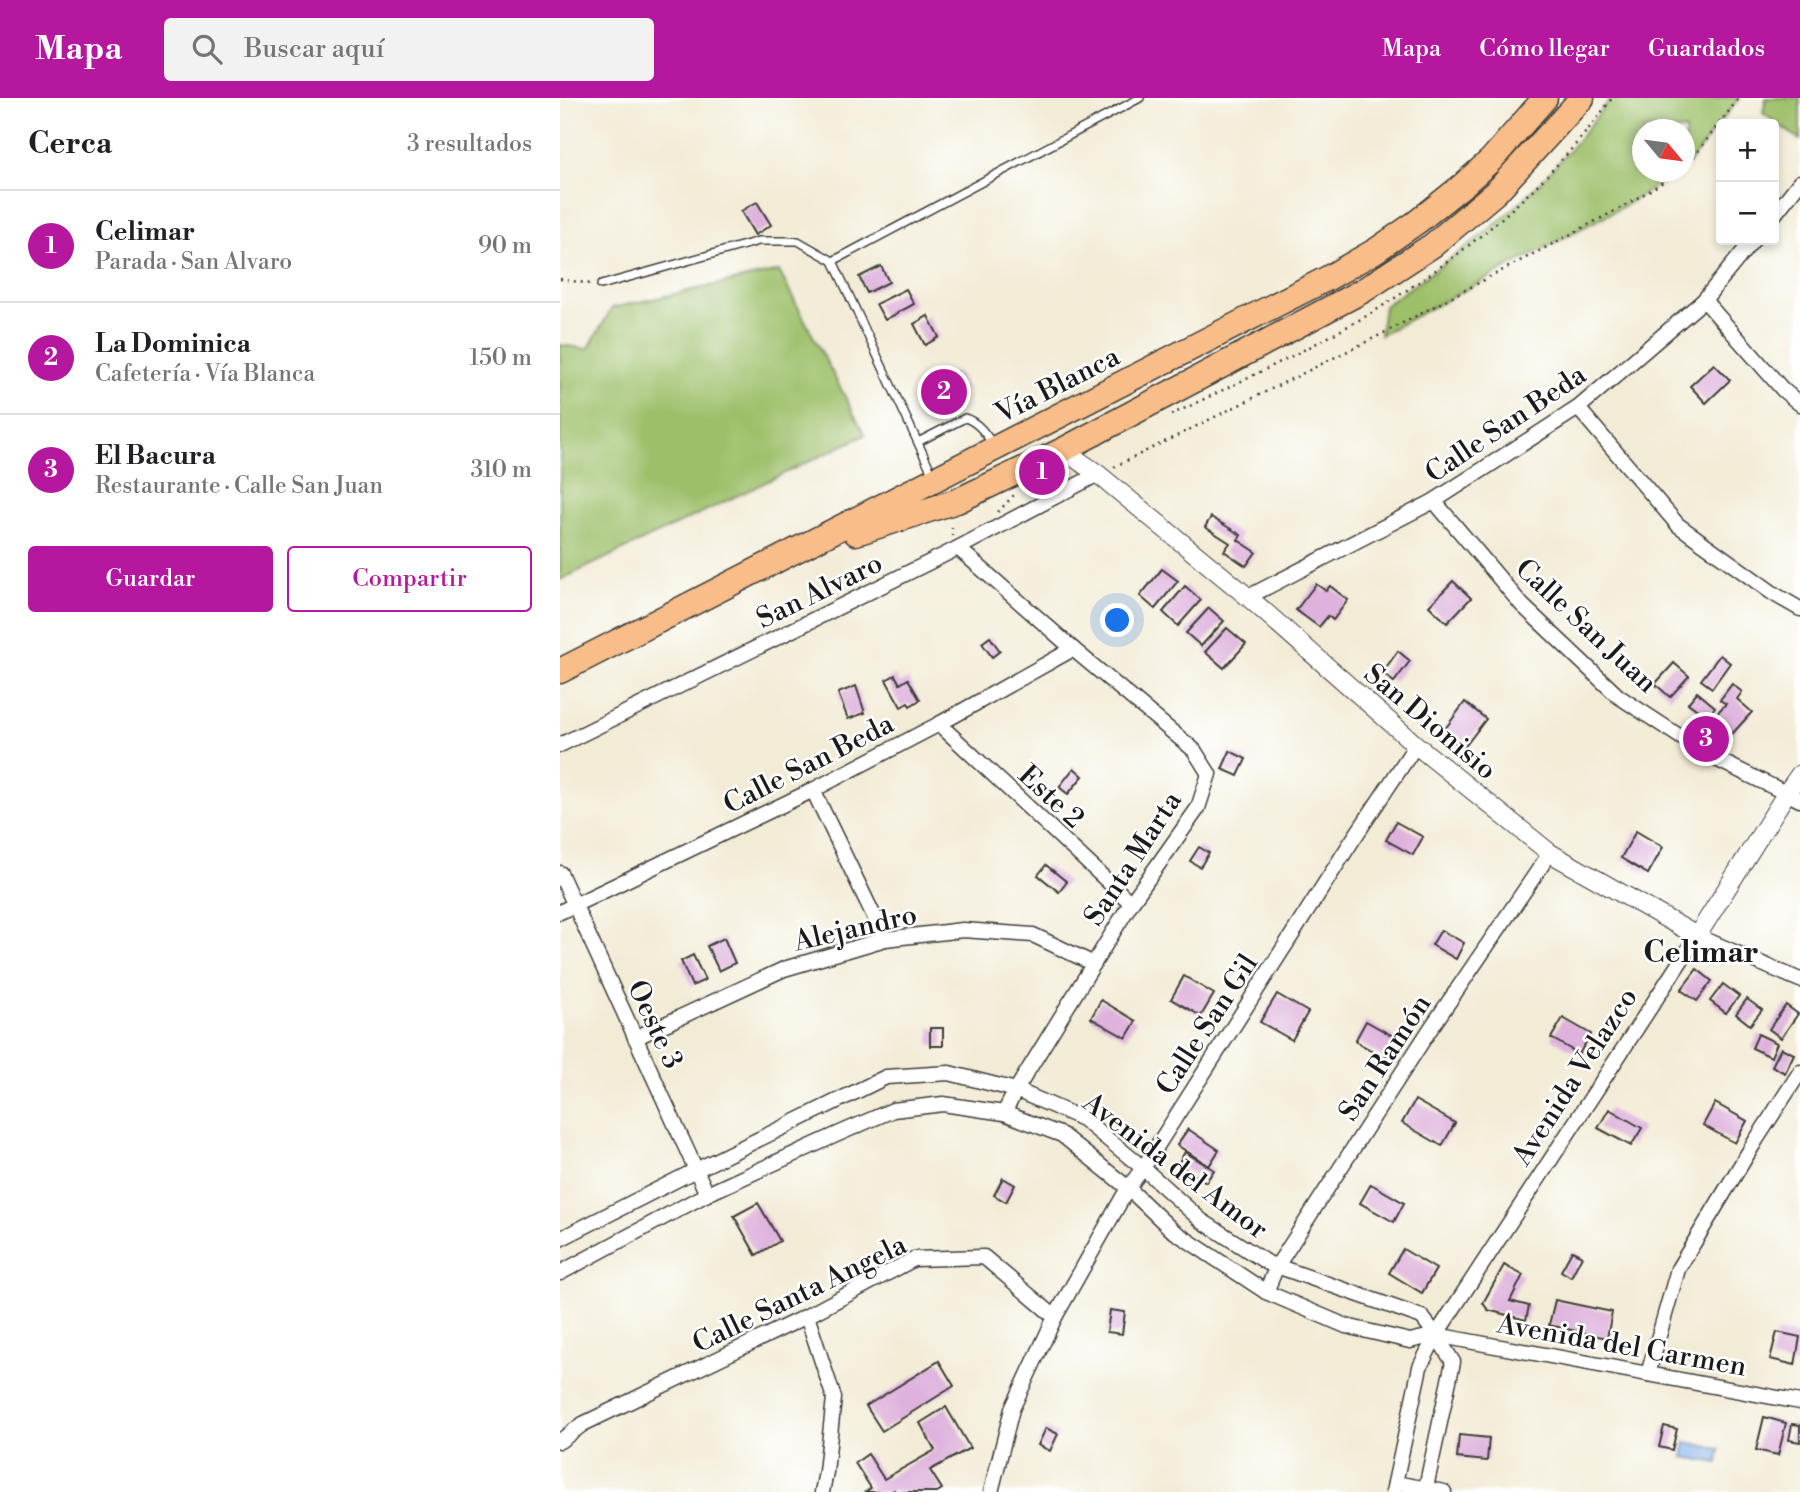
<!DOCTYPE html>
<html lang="es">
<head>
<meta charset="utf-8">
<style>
	body { margin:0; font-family:"Libre Bodoni",serif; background:#f2f2f2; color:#202124 }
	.controls { position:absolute; right:21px; top:21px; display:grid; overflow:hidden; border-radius:7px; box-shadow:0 4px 10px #0003 }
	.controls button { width:63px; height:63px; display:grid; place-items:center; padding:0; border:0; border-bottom:2px solid #e0e0e0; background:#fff; color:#202124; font:35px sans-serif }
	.compass { position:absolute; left:1072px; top:21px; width:63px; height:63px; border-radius:50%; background:#fff; box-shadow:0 4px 10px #0003; rotate:119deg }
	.you { position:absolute; left:558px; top:523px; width:24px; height:24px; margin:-18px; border:5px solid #fff; border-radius:50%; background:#1a73e8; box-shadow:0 0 0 10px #1a73e833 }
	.badge { display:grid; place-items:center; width:46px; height:46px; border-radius:50%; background:#b5179e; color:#fff; font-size:23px; font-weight:700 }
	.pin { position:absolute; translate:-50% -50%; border:4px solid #fff; box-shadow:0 2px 7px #0006 }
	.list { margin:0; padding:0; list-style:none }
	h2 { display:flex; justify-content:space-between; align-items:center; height:91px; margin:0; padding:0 28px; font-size:30px }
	h2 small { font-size:23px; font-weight:400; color:#757577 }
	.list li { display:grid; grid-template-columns:46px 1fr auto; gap:21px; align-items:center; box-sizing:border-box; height:112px; padding:0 28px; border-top:2px solid #e0e0e0 }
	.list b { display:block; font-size:26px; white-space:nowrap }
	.list p { margin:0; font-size:23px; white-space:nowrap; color:#757577 }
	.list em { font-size:23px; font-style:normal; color:#757577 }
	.actions { display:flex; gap:14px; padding:21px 28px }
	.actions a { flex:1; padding:16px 0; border:2px solid #b5179e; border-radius:7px; text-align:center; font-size:24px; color:#b5179e }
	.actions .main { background:#b5179e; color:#fff }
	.icon { flex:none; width:38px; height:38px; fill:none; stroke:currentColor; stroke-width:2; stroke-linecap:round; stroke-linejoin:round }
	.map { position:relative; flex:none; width:1240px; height:1394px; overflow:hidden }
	header { display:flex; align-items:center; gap:42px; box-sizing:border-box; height:98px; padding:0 35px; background:#b5179e; color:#fff }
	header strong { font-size:33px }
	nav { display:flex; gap:38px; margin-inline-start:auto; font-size:24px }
	.search { width:490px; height:63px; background:#f2f2f2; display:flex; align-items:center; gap:18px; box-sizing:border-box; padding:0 24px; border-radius:7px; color:#757577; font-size:26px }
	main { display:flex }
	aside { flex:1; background:#fff }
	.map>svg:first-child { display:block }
	.green { fill:#9dbf69; stroke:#5c6e42; stroke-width:2 }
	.water { fill:#7dade8; stroke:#4c6482; stroke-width:2 }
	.building { fill:#deb2dd }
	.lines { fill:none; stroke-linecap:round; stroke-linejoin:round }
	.service-casing { stroke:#3c3b38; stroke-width:10 }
	.minor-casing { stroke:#3c3b38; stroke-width:17 }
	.tertiary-casing { stroke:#3c3b38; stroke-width:20 }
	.trunk-casing { stroke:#3c3b38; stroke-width:27 }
	.path { stroke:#3c3b38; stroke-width:2.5; stroke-dasharray:2 5; stroke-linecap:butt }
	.service { stroke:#fff; stroke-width:7 }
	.minor { stroke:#fff; stroke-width:14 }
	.tertiary { stroke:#fff; stroke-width:18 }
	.trunk { stroke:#f8bd88; stroke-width:24 }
	.labels { text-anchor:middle; stroke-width:5; stroke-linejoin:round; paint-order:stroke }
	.street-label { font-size:28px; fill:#1c1c1c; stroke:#fff }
	.neighbourhood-label { font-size:30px; font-weight:bold; fill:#1c1c1c; stroke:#fff }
</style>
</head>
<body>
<header>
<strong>Mapa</strong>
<div class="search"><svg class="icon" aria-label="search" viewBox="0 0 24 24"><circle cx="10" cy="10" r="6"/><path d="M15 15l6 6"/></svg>Buscar aquí</div>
<nav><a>Mapa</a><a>Cómo llegar</a><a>Guardados</a></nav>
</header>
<main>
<aside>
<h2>Cerca<small>3 resultados</small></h2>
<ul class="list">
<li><span class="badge">1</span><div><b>Celimar</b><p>Parada · San Alvaro</p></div><em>90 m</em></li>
<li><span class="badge">2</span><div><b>La Dominica</b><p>Cafetería · Vía Blanca</p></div><em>150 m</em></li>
<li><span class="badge">3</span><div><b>El Bacura</b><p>Restaurante · Calle San Juan</p></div><em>310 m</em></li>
</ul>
<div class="actions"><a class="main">Guardar</a><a>Compartir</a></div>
</aside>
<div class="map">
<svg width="1240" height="1394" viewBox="0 0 1240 1394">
	<rect width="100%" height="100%" fill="#fff"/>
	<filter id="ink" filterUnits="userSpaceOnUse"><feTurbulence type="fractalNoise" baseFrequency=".0143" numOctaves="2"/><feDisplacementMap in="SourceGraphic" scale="14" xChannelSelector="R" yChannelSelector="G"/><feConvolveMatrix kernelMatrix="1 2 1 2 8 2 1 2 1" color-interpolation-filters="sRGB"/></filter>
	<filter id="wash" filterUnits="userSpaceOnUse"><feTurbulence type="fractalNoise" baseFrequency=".00686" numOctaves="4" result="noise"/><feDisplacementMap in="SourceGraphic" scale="28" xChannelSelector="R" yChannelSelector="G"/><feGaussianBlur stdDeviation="1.57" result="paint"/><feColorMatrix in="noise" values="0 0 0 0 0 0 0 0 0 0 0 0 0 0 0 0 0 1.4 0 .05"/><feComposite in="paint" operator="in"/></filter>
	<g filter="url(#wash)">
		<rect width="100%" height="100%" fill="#f2ebd5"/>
		<g class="green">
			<path d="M1051 0H1179L1125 70V32H1083V74H1119L1066 107 820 237 824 208C862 181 900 155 936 126 980 89 1017 45 1051 0Z"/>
			<path d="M1206 0H1240V42L1203 15Z"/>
			<path d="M219 173 305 337 0 482V247L28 251 52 210Z"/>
		</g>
		<path class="water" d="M1126 1344 1160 1351 1158 1365 1123 1359Z"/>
		<g id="blocks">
			<g class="building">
				<path d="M197 104 211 127 195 137 181 113Z"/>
				<path d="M321 168 329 184 307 195 299 179Z"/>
				<path d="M346 191 354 206 325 222 316 206Z"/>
				<path d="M368 218 379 239 365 247 354 226Z"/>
				<path d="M1154 266 1170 282 1146 305 1130 288Z"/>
				<path d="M397 274 406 292 374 309 365 292Z"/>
				<path d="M651 419 681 437 678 442 696 454 686 468 664 453 670 445 645 429Z"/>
				<path d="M602 471 618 483 595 511 580 498Z"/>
				<path d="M893 483 911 500 887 525 869 508Z"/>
				<path d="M756 486 766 493 770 488 788 502 773 522 768 518 759 529 736 512Z"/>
				<path d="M625 488 641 502 618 528 603 514Z"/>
				<path d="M649 510 664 523 641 548 626 535Z"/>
				<path d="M667 530 686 546 664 570 645 554Z"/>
				<path d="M430 539 440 553 432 559 422 545Z"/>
				<path d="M838 553 850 563 834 584 822 575Z"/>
				<path d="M1160 557 1170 565 1152 590 1141 582Z"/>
				<path d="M1114 565 1129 578 1110 599 1095 586Z"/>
				<path d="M335 577 340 586 348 581 360 602 350 608 348 605 341 609 326 582Z"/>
				<path d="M1172 586 1182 594 1177 601 1192 614 1172 636 1153 619 1166 606 1160 602Z"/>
				<path d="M296 588 305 615 288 621 278 595Z"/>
				<path d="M1137 594 1155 609 1147 619 1128 605Z"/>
				<path d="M905 604 926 621 903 651 882 635Z"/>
				<path d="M670 653 686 661 678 678 662 671Z"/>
				<path d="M514 670 523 678 508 696 499 689Z"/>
				<path d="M836 724 863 739 853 757 826 742Z"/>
				<path d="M1076 733 1103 749 1088 776 1061 760Z"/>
				<path d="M639 749 649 755 640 769 630 763Z"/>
				<path d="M486 767 507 784 499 794 478 777Z"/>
				<path d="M881 832 904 845 896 861 872 847Z"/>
				<path d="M164 840 175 865 159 873 147 848Z"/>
				<path d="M133 857 145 882 132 888 121 863Z"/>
				<path d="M1137 871 1152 883 1137 903 1121 892Z"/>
				<path d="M624 878 654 896 641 918 611 901Z"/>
				<path d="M1163 886 1179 898 1166 915 1150 903Z"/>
				<path d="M717 896 748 914 732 942 700 924Z"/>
				<path d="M1187 901 1202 912 1190 927 1176 916Z"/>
				<path d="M541 902 576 923 566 940 531 920Z"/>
				<path d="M1226 907 1238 916 1221 940 1209 931Z"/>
				<path d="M1003 920 1031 936 1019 956 991 940Z"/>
				<path d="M806 923 836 940 825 960 795 943Z"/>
				<rect x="370" y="930" width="13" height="18"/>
				<path d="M1198 936 1217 945 1211 959 1192 950Z"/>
				<path d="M1221 950 1234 956 1225 975 1212 968Z"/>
				<path d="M855 1002 895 1025 882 1048 842 1025Z"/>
				<path d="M1155 1005 1187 1023 1175 1045 1143 1027Z"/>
				<path d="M1049 1011 1082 1030 1071 1048 1038 1030Z"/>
				<path d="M628 1031 659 1052 649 1068 617 1047Z"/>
				<path d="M625 1054 654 1072 646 1084 618 1066Z"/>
				<path d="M443 1080 455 1087 446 1104 434 1097Z"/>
				<path d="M811 1086 844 1105 834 1124 800 1105Z"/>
				<path d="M198 1105 220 1143 196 1157 174 1118Z"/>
				<path d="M843 1151 876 1171 862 1195 829 1175Z"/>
				<path d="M1012 1153 1022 1158 1011 1179 1001 1173Z"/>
				<path d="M944 1167 963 1177 950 1203 969 1208 966 1222 928 1212 923 1205Z"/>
				<path d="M995 1202 1052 1214 1047 1240 989 1227Z"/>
				<path d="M550 1212 565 1214 562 1236 547 1234Z"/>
				<path d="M1217 1234 1240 1239 1235 1267 1210 1261Z"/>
				<path d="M379 1263 394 1288 322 1333 306 1308Z"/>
				<path d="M386 1309 410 1350 370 1372 382 1391 377 1394H335L334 1392 331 1394H305L311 1390 295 1365 308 1356 324 1381 375 1352 360 1325Z"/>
				<path d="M1204 1319 1226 1325 1218 1357 1196 1352Z"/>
				<path d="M1232 1326 1240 1327V1344L1229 1342Z"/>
				<path d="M1104 1328 1117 1331 1112 1352 1099 1349Z"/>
				<path d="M486 1330 498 1336 490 1353 478 1347Z"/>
				<path d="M899 1337 929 1340 927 1363 897 1360Z"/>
			</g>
		</g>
	</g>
	<g filter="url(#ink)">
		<use href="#blocks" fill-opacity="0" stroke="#3c3b38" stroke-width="2"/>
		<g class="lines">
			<g class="service-casing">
				<g id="service">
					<path d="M41 187 199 143H238L273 163"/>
					<path d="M358 344 405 320C418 324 426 336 433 347"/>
					<path d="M373 377 273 163 580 0"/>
				</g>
			</g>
			<g class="minor-casing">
				<g id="minor">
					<path d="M1214 117 1240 84"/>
					<path d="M1144 202 1223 292 1240 306"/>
					<path d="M1018 310 1118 427 1214 496 1240 511"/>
					<path d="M874 403 962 507 1058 598 1148 657 1240 702"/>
					<path d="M398 450 513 551 634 652 649 676 638 710 571 805 456 992 444 1015"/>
					<path d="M688 499 874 403 1018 310 1144 202 1193 142"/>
					<path d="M379 626 571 805"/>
					<path d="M0 647 398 450 538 376"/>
					<path d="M253 692 325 841"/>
					<path d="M0 775 147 1096"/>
					<path d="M0 814 253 692 379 626 513 551"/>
					<path d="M1240 882 1137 838 876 1237 1240 1304"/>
					<path d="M75 940 224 871 325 841 403 832 473 837 534 866"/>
					<path d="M0 1141 136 1072 326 979 389 975 456 992 523 1021 583 1070 642 1123 708 1165 862 1219 876 1237 850 1243 786 1228 706 1194 612 1132 568 1090 502 1037 444 1015 383 1006 333 1012 278 1036 147 1096 0 1175"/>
					<path d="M706 1194 717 1168 869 933 990 755"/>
					<path d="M247 1218 274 1300 266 1374 262 1394"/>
					<path d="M1088 1276 1118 1171 1196 1042 1240 974"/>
					<path d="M0 1343 23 1326 247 1218 354 1161 424 1159 495 1219"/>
					<path d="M835 1385 884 1394"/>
					<path d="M431 1394 452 1311 495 1219 568 1090 583 1070 790 746 856 647"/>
					<path d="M833 1394 860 1269 876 1237 893 1264 865 1394"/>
				</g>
			</g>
			<g class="tertiary-casing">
				<path id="tertiary" d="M503 352 538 376 688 499 856 647 990 755 1137 838 1226 696 1240 676"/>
			</g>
			<g class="trunk-casing">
				<g id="trunk">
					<path d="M296 435 397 403 503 352 804 192 873 147 937 93 1022 0"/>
					<path d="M0 573 768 180 815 153 857 124 903 87 931 62 985 0"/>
				</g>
			</g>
			<g class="path">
				<path d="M1125 70 1179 0"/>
				<path d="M0 181 31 186"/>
				<path d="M611 317C669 289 727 262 783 231 797 223 811 216 824 207 911 152 992 84 1052 0"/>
				<path d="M554 369 820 237 1066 107 1119 74"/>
				<path d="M438 414 455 396"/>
				<path d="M392 438V424"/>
			</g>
			<use href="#service" class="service"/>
			<use href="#minor" class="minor"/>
			<use href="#tertiary" class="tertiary"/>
			<use href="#trunk" class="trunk"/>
		</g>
	</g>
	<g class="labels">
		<g class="street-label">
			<text transform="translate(497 286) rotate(-27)" y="10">Vía Blanca</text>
			<text transform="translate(945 325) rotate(-34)" y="10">Calle San Beda</text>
			<text transform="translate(259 492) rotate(-26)" y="10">San Alvaro</text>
			<text transform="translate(1027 527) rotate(43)" y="10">Calle San Juan</text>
			<text transform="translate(871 623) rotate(40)" y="10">San Dionisio</text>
			<text transform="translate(248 665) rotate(-27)" y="10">Calle San Beda</text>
			<text transform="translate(492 698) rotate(43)" y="10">Este 2</text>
			<text transform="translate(572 760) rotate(-57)" y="10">Santa Marta</text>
			<text transform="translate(295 829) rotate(-13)" y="10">Alejandro</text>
			<text transform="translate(96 926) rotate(65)" y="10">Oeste 3</text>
			<text transform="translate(646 926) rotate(-57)" y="10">Calle San Gil</text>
			<text transform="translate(824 959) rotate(-57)" y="10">San Ramón</text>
			<text transform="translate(1014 978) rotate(-57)" y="10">Avenida Velazco</text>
			<text transform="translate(616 1067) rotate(37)" y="10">Avenida del Amor</text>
			<text transform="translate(239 1195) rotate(-26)" y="10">Calle Santa Angela</text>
			<text transform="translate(1062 1246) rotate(10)" y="10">Avenida del Carmen</text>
		</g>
		<g class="neighbourhood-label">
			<text x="1141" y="864">Celimar</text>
		</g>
	</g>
</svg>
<div class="controls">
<button>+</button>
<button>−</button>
</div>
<svg class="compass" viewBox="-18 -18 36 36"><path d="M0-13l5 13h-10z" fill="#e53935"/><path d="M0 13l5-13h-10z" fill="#757577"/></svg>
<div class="you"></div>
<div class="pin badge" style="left:482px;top:374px">1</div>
<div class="pin badge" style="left:384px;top:294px">2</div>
<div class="pin badge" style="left:1146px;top:641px">3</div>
</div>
</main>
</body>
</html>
